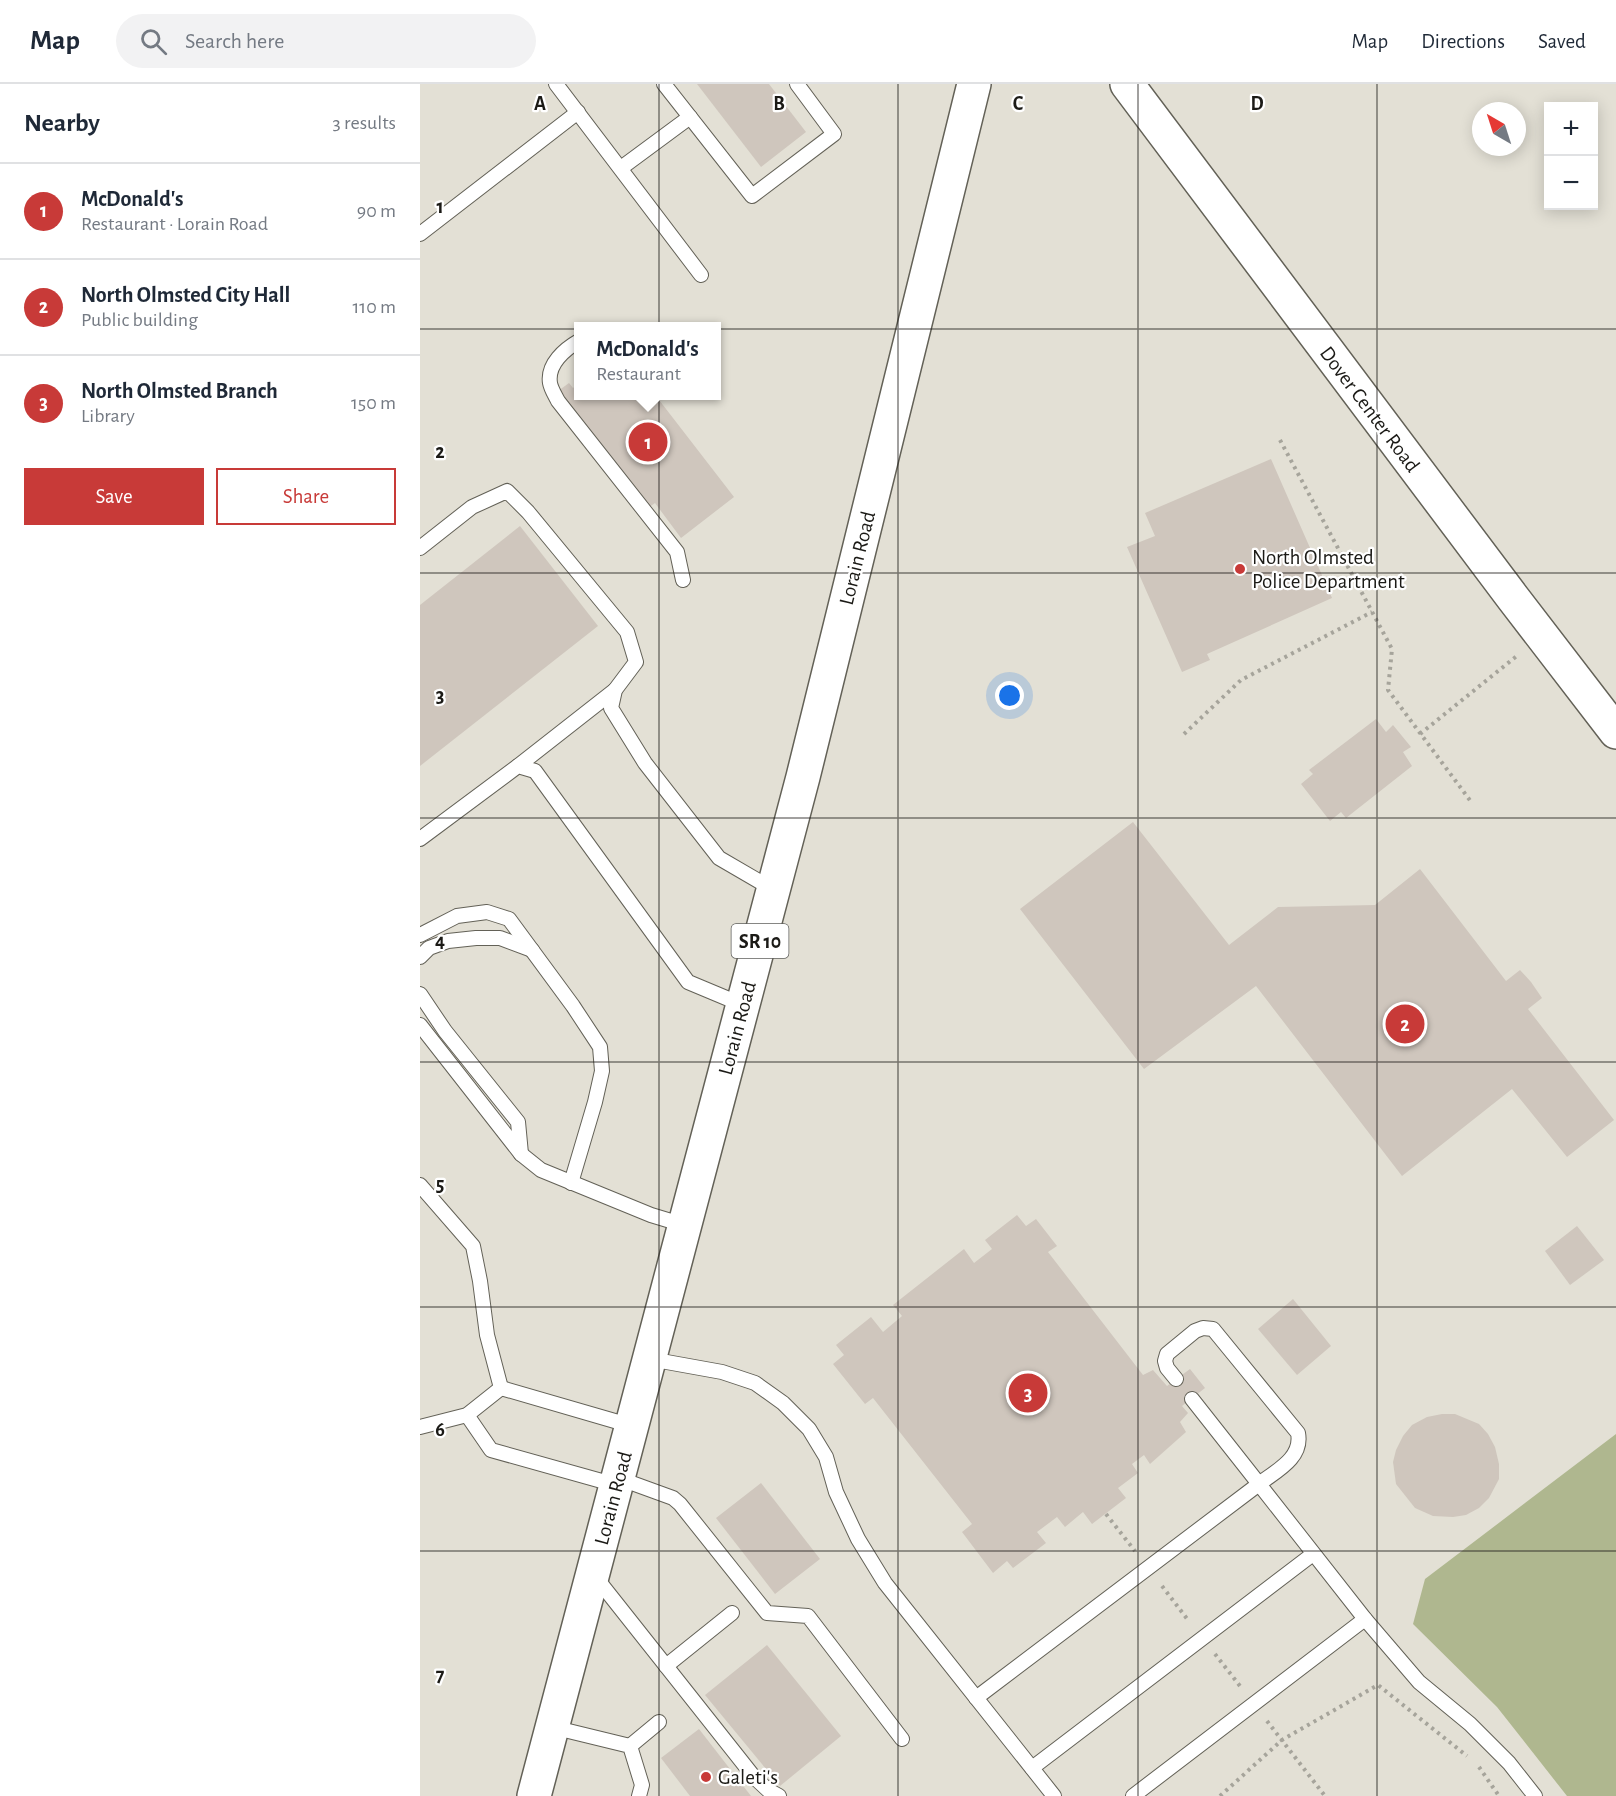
<!DOCTYPE html>
<html lang="en">
<head>
<meta charset="utf-8">
<style>
	body { margin:0; font-family:"Alegreya Sans",sans-serif; background:#f2f2f3; color:#1f2937 }
	.controls { position:absolute; right:18px; top:18px; display:grid; overflow:hidden; border-radius:0px; box-shadow:0 3px 15px #0003 }
	.controls button { width:54px; height:54px; display:grid; place-items:center; padding:0; border:0; border-bottom:2px solid #e0e1e3; background:#fff; color:#1f2937; font:30px sans-serif }
	.compass { position:absolute; left:1052px; top:18px; width:54px; height:54px; border-radius:50%; background:#fff; box-shadow:0 3px 15px #0003; rotate:321deg }
	.you { position:absolute; left:590px; top:612px; width:21px; height:21px; margin:-15px; border:4px solid #fff; border-radius:50%; background:#1a73e8; box-shadow:0 0 0 9px #1a73e833 }
	.badge { display:grid; place-items:center; width:39px; height:39px; border-radius:50%; background:#c83a38; color:#fff; font-size:20px; font-weight:700 }
	.pin { position:absolute; translate:-50% -50%; border:3px solid #fff; box-shadow:0 2px 6px #0006 }
	.popup { position:absolute; left:154px; top:238px; width:147px; height:78px; box-sizing:border-box; display:grid; place-content:center; border-radius:0px; background:#fff; filter:drop-shadow(0 2px 4px #0005); font-size:20px; white-space:nowrap; color:#747a83 }
	.popup b { font-size:22px; color:#1f2937 }
	.popup::after { content:''; position:absolute; left:50%; top:100%; margin-left:-12px; border:12px solid transparent; border-top-color:#fff }
	.list { margin:0; padding:0; list-style:none }
	h2 { display:flex; justify-content:space-between; align-items:center; height:78px; margin:0; padding:0 24px; font-size:26px }
	h2 small { font-size:20px; font-weight:400; color:#747a83 }
	.list li { display:grid; grid-template-columns:39px 1fr auto; gap:18px; align-items:center; box-sizing:border-box; height:96px; padding:0 24px; border-top:2px solid #e0e1e3 }
	.list b { display:block; font-size:22px; white-space:nowrap }
	.list p { margin:0; font-size:20px; white-space:nowrap; color:#747a83 }
	.list em { font-size:20px; font-style:normal; color:#747a83 }
	.actions { display:flex; gap:12px; padding:18px 24px }
	.actions a { flex:1; padding:14px 0; border:2px solid #c83a38; border-radius:0px; text-align:center; font-size:21px; color:#c83a38 }
	.actions .main { background:#c83a38; color:#fff }
	.icon { flex:none; width:33px; height:33px; fill:none; stroke:currentColor; stroke-width:2; stroke-linecap:round; stroke-linejoin:round }
	.map { position:relative; flex:none; width:1196px; height:1712px; overflow:hidden }
	header { display:flex; align-items:center; gap:36px; box-sizing:border-box; height:84px; padding:0 30px; background:#fff; border-bottom:2px solid #e0e1e3 }
	header strong { font-size:28px }
	nav { display:flex; gap:33px; margin-inline-start:auto; font-size:21px }
	.search { width:420px; height:54px; background:#f2f2f3; display:flex; align-items:center; gap:15px; box-sizing:border-box; padding:0 21px; border-radius:33px; color:#747a83; font-size:22px }
	main { display:flex }
	aside { flex:1; background:#fff }
	.map>svg:first-child { display:block }
	.green { fill:#afb78f }
	.building { fill:#cfc6bd }
	.lines { fill:none; stroke-linecap:round; stroke-linejoin:round }
	.service-casing { stroke:#636157; stroke-width:16 }
	.tertiary-casing { stroke:#636157; stroke-width:36 }
	.primary-casing { stroke:#636157; stroke-width:36 }
	.path { stroke:#a6a49b; stroke-width:4; stroke-dasharray:3 4.5; stroke-linecap:butt }
	.service { stroke:#fff; stroke-width:14 }
	.tertiary { stroke:#fff; stroke-width:33 }
	.primary { stroke:#fff; stroke-width:33 }
	.grid { fill:none; stroke:#1b1a16; stroke-width:1.5; stroke-opacity:0.55 }
	.poi-dot { fill:#c83a38; stroke:#fff; stroke-width:2 }
	.labels { text-anchor:middle; stroke-width:4.5; stroke-linejoin:round; paint-order:stroke }
	.shield { fill:#fff; stroke:#5f5f5c; stroke-width:1.5 }
	.shield-label { font-size:20px; font-weight:bold; fill:#1b1a16 }
	.street-label { font-size:21px; fill:#1b1a16; stroke:#fff }
	.poi-label { font-size:21px; fill:#1b1a16; stroke:#fff; text-anchor:start }
	.grid-label { font-size:20px; text-anchor:middle; font-weight:bold; fill:#1b1a16; stroke:#fff; stroke-width:4.5; stroke-linejoin:round; paint-order:stroke }
</style>
</head>
<body>
<header>
<strong>Map</strong>
<div class="search"><svg class="icon" aria-label="search" viewBox="0 0 24 24"><circle cx="10" cy="10" r="6"/><path d="M15 15l6 6"/></svg>Search here</div>
<nav><a>Map</a><a>Directions</a><a>Saved</a></nav>
</header>
<main>
<aside>
<h2>Nearby<small>3 results</small></h2>
<ul class="list">
<li><span class="badge">1</span><div><b>McDonald's</b><p>Restaurant · Lorain Road</p></div><em>90 m</em></li>
<li><span class="badge">2</span><div><b>North Olmsted City Hall</b><p>Public building</p></div><em>110 m</em></li>
<li><span class="badge">3</span><div><b>North Olmsted Branch</b><p>Library</p></div><em>150 m</em></li>
</ul>
<div class="actions"><a class="main">Save</a><a>Share</a></div>
</aside>
<div class="map">
<svg width="1196" height="1712" viewBox="0 0 1196 1712">
	<rect width="100%" height="100%" fill="#e3e0d5"/>
	<path class="green" d="M1196 1350V1712H1147L1077 1623 993 1540 1005 1495Z"/>
	<g class="building">
		<path d="M277 0H349L386 48 341 83Z"/>
		<path d="M149 299 153 304 159 299V312H236L314 413 261 454 235 419 228 424 138 307Z"/>
		<path d="M851 375 912 514 787 570 790 576 762 588 707 463 735 452 725 429Z"/>
		<path d="M100 442 178 542 0 682V521Z"/>
		<path d="M956 635 966 648 973 641 991 663 983 668 992 682 926 734 921 728 910 737 881 700 893 690 889 686Z"/>
		<path d="M713 738 809 861 858 823 955 821 1000 785 1086 897 1100 886 1111 898 1122 914 1108 925 1194 1036 1147 1073 1092 1005 982 1092 836 902 724 985 600 825Z"/>
		<path d="M597 1131 606 1142 616 1135 637 1162 628 1168 723 1291 733 1286 747 1302 770 1285 785 1304 762 1322 768 1329 760 1338 766 1348 730 1380 724 1371 712 1380 718 1389 698 1404 706 1414 672 1440 663 1428 645 1443 637 1433 617 1448 626 1459 593 1484 587 1477 573 1489 542 1448 552 1440 453 1314 445 1320 413 1280 424 1271 416 1261 451 1233 463 1248 482 1232 473 1221 544 1165 554 1179 572 1165 565 1156Z"/>
		<path d="M1157 1142 1184 1176 1150 1201 1125 1167Z"/>
		<path d="M873 1215 911 1262 877 1291 838 1245Z"/>
		<path d="M1022 1330H1035L1059 1340 1068 1350 1075 1363 1079 1380V1395L1069 1414 1059 1424 1046 1431 1033 1433 1013 1432 995 1424 976 1400 973 1378 976 1366 983 1352 992 1341 1007 1333Z"/>
		<path d="M341 1399 400 1475 355 1510 296 1434Z"/>
		<path d="M347 1561 421 1652 360 1702 285 1611Z"/>
		<path d="M279 1645 331 1712H270L241 1674Z"/>
	</g>
	<g class="lines">
		<g class="service-casing">
			<g id="service">
				<path d="M136 0 281 191"/>
				<path d="M244 0 332 112 414 50 377 0"/>
				<path d="M201 84 270 33"/>
				<path d="M0 150 158 28"/>
				<path d="M159 257C145 265 127 280 130 299 131 305 135 311 138 317L257 468 263 496"/>
				<path d="M0 464 52 423 87 407 108 428 207 548 216 578 195 606 191 624 225 679 299 774 354 806"/>
				<path d="M98 682 195 606"/>
				<path d="M0 755 98 682 115 687 268 898 323 921"/>
				<path d="M0 851 37 832 67 828 89 835 153 922 180 963 182 987 175 1018 151 1099"/>
				<path d="M0 873 9 864 28 857 56 854H80L112 866"/>
				<path d="M0 910 25 947 98 1038 101 1070"/>
				<path d="M0 941 101 1070 121 1086 231 1131 264 1141"/>
				<path d="M0 1101 53 1162 60 1197 67 1251 81 1304"/>
				<path d="M230 1275 302 1288 335 1299 363 1319 389 1345 406 1373 416 1408 438 1455 465 1499 634 1712"/>
				<path d="M756 1295 747 1284 745 1277 747 1270 775 1247 783 1244 793 1245 878 1349C883 1374 856 1387 839 1400L772 1315"/>
				<path d="M81 1304 212 1342"/>
				<path d="M47 1331 71 1366 196 1401"/>
				<path d="M0 1343 47 1331 81 1304"/>
				<path d="M198 1394 253 1414 260 1420 347 1529 388 1532 482 1655"/>
				<path d="M174 1491 334 1693 348 1706 359 1712"/>
				<path d="M246 1582 312 1529"/>
				<path d="M556 1614 839 1400 945 1535 999 1598 1050 1640 1089 1679 1115 1712"/>
				<path d="M132 1643 210 1662 222 1701 219 1712"/>
				<path d="M210 1662 239 1638"/>
				<path d="M612 1684 893 1470"/>
				<path d="M713 1712 945 1535"/>
			</g>
		</g>
		<g class="tertiary-casing">
			<path id="tertiary" d="M707 0 1093 514 1196 648"/>
		</g>
		<g class="primary-casing">
			<path id="primary" d="M114 1712 383 693 554 0"/>
		</g>
		<g class="path">
			<path d="M860 356 972 565 968 606 1052 719"/>
			<path d="M764 650 821 596 952 528"/>
			<path d="M1000 650 1098 571"/>
			<path d="M686 1430 715 1467"/>
			<path d="M742 1502 768 1536"/>
			<path d="M795 1570 820 1602"/>
			<path d="M847 1637 905 1712"/>
			<path d="M1059 1683 1079 1712"/>
			<path d="M800 1712 862 1656 958 1601 1047 1672"/>
		</g>
		<use href="#service" class="service"/>
		<use href="#tertiary" class="tertiary"/>
		<use href="#primary" class="primary"/>
	</g>
	<path class="grid" d="M239 0V1712M478 0V1712M718 0V1712M957 0V1712M0 245H1196M0 489H1196M0 734H1196M0 978H1196M0 1223H1196M0 1467H1196"/>
	<g class="poi-dot">
		<circle cx="820" cy="485" r="6"/>
		<circle cx="286" cy="1693" r="6"/>
	</g>
	<g class="labels">
		<rect class="shield" x="311.5" y="840" width="57" height="34" rx="4.5"/>
		<g class="shield-label">
			<text x="340" y="864">SR 10</text>
		</g>
		<g class="street-label">
			<text transform="translate(950 325) rotate(53)" y="7">Dover Center Road</text>
			<text transform="translate(437 474) rotate(-76)" y="7">Lorain Road</text>
			<text transform="translate(317 944) rotate(-75)" y="7">Lorain Road</text>
			<text transform="translate(193 1414) rotate(-75)" y="7">Lorain Road</text>
		</g>
		<g class="poi-label">
			<text x="832" y="480">North Olmsted<tspan x="832" dy="24">Police Department</tspan></text>
			<text x="298" y="1700">Galeti's</text>
		</g>
	</g>
	<g class="grid-label">
		<text x="120" y="26">A</text>
		<text x="359" y="26">B</text>
		<text x="598" y="26">C</text>
		<text x="837" y="26">D</text>
		<text x="20" y="129">1</text>
		<text x="20" y="374">2</text>
		<text x="20" y="618">3</text>
		<text x="20" y="863">4</text>
		<text x="20" y="1107">5</text>
		<text x="20" y="1352">6</text>
		<text x="20" y="1597">7</text>
	</g>
</svg>
<div class="controls">
<button>+</button>
<button>−</button>
</div>
<svg class="compass" viewBox="-18 -18 36 36"><path d="M0-13l5 13h-10z" fill="#e53935"/><path d="M0 13l5-13h-10z" fill="#747a83"/></svg>
<div class="you"></div>
<div class="pin badge" style="left:228px;top:358px">1</div>
<div class="popup"><b>McDonald's</b>Restaurant</div>
<div class="pin badge" style="left:985px;top:940px">2</div>
<div class="pin badge" style="left:608px;top:1309px">3</div>
</div>
</main>
</body>
</html>
